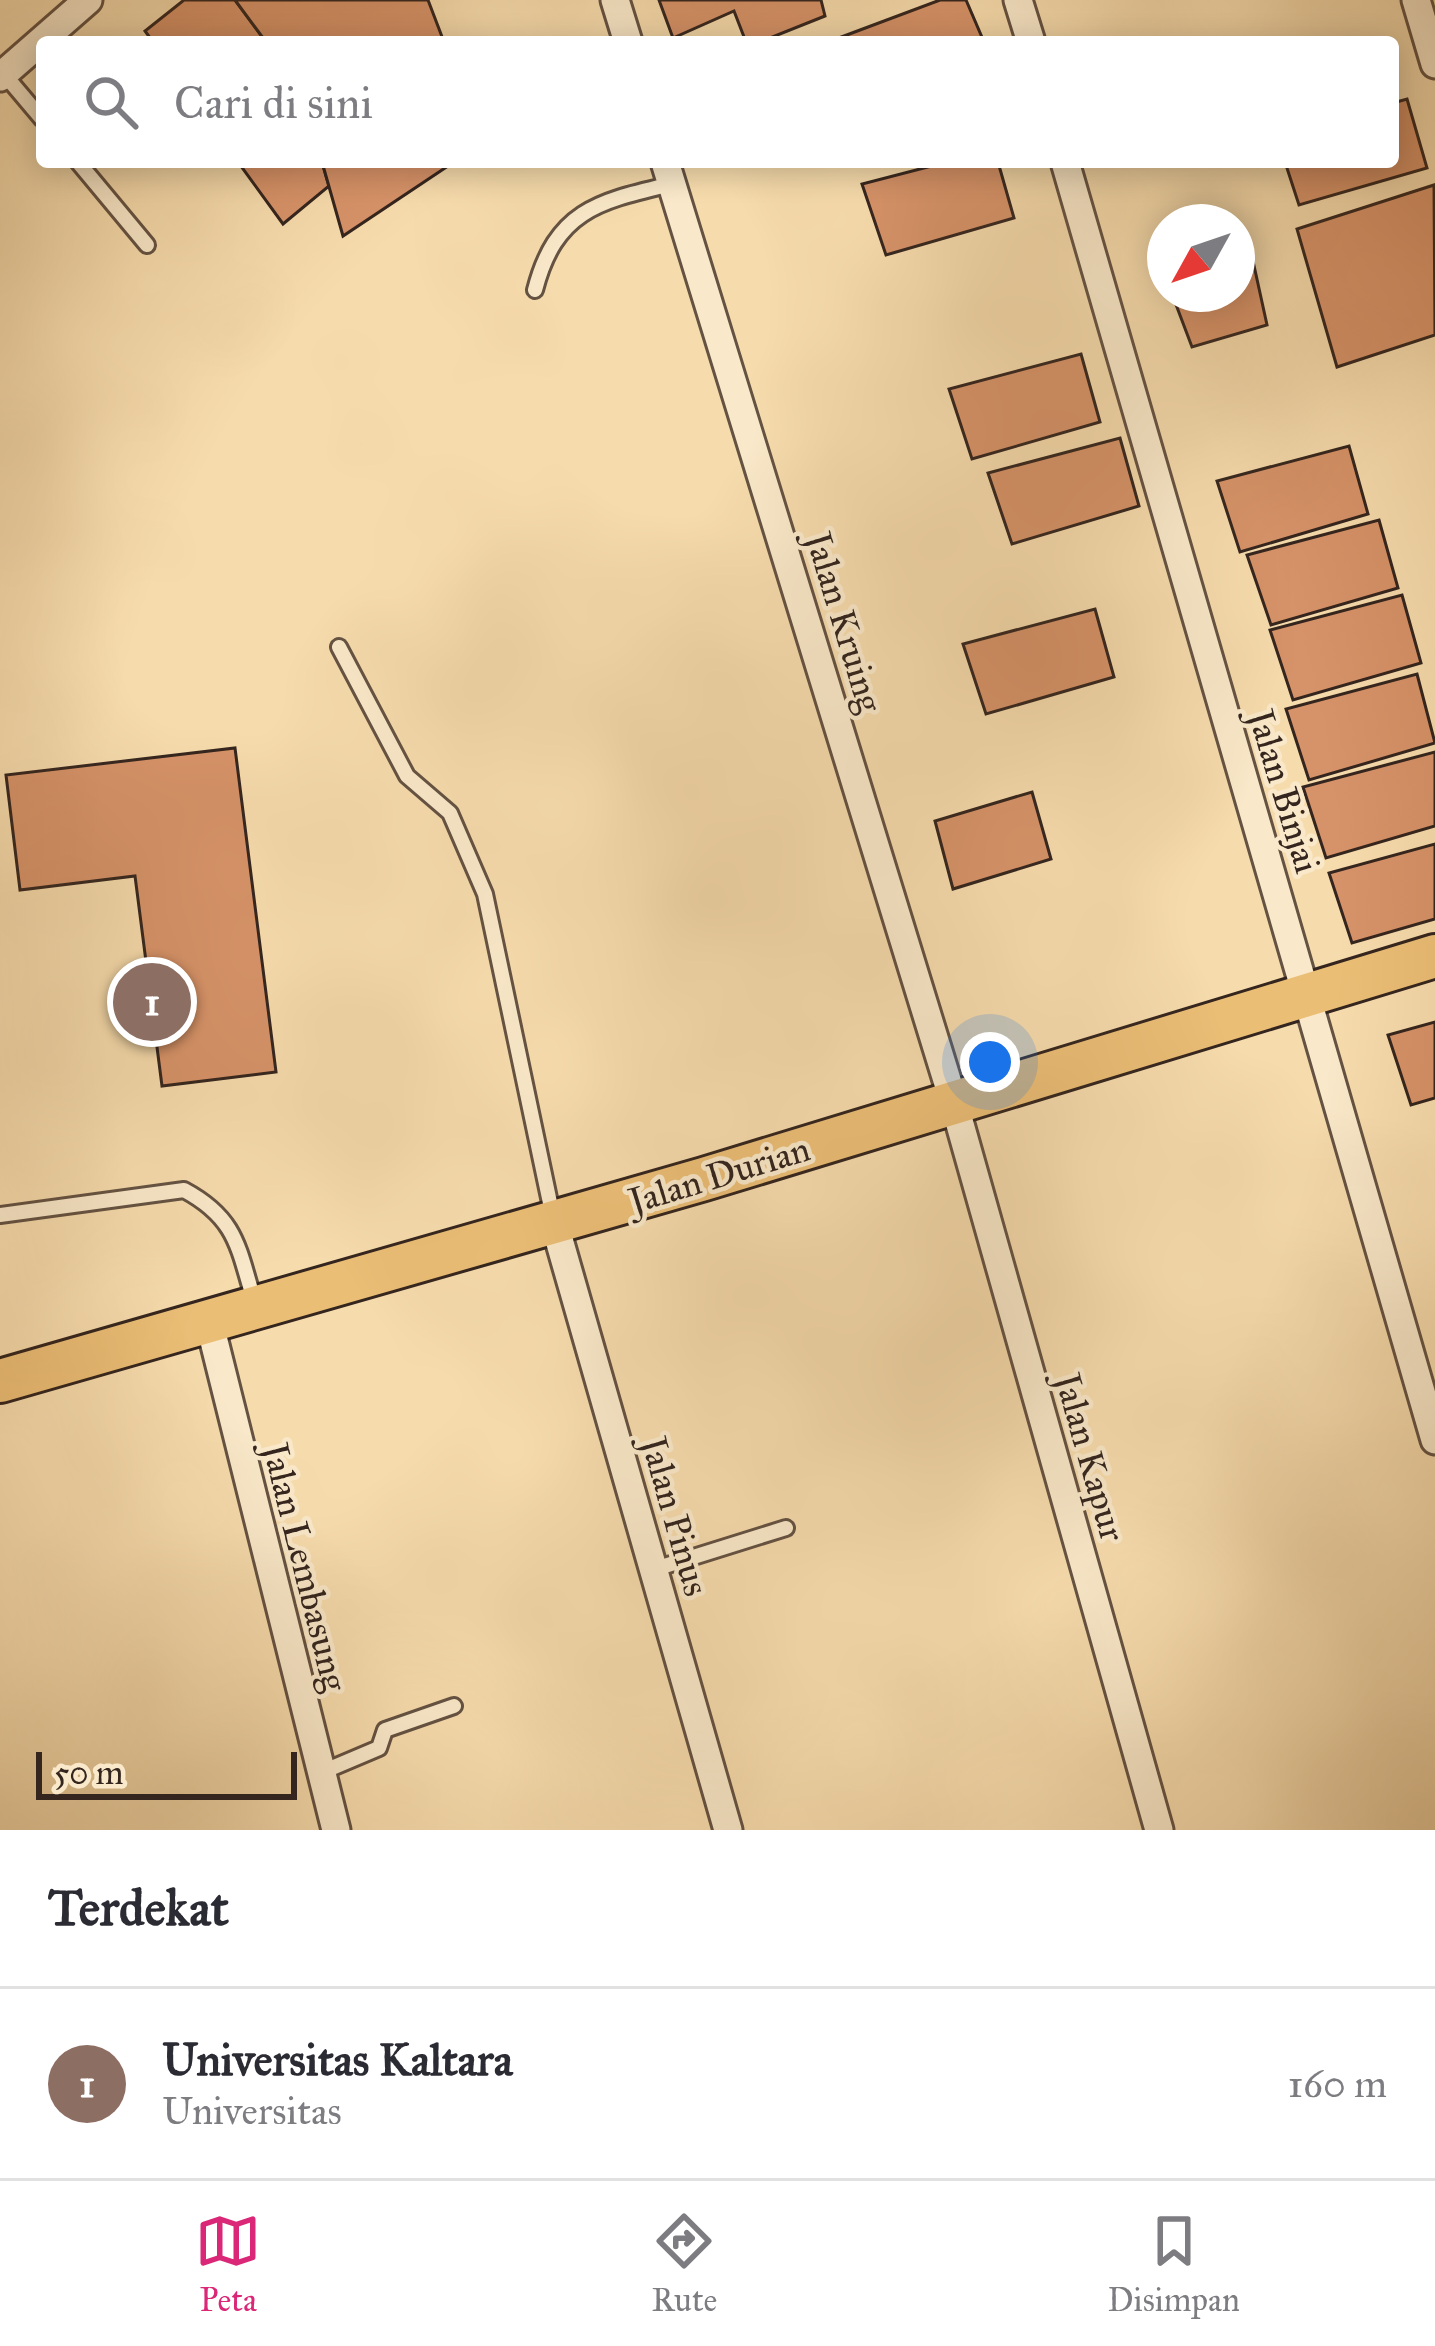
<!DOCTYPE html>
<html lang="id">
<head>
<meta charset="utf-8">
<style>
	body { margin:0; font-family:"IM FELL Great Primer",serif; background:#f7f7f7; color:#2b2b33 }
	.compass { position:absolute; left:1147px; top:204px; width:108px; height:108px; border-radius:50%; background:#fff; box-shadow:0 6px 30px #0003; rotate:230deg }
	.scale { position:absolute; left:36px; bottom:30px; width:261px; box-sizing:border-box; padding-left:12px; border:6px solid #34251e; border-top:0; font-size:33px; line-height:42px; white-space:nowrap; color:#34251e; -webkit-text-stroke:9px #f9e8c9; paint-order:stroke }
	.you { position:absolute; left:990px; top:1062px; width:42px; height:42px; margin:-30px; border:9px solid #fff; border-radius:50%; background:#1a73e8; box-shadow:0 0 0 18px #1a73e833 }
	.badge { display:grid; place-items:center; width:78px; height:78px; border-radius:50%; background:#db2777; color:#fff; font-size:39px; font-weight:700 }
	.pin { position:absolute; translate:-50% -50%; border:6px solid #fff; box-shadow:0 3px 12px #0006 }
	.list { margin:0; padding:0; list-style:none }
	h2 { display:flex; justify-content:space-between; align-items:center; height:156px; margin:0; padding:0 48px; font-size:51px }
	h2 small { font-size:39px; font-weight:400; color:#7c7c81 }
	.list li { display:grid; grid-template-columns:78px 1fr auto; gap:36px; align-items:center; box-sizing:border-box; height:192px; padding:0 48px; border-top:3px solid #e1e1e2 }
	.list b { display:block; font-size:45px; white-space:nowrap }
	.list p { margin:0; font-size:39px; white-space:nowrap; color:#7c7c81 }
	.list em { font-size:39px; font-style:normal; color:#7c7c81 }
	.icon { flex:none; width:66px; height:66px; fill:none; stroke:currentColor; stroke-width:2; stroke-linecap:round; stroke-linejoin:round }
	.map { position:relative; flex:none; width:1435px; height:1830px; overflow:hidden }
	.search { position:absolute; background:#fff; box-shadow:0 6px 30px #0003; left:36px; right:36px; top:36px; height:132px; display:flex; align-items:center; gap:30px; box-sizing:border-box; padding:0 42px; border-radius:12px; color:#7c7c81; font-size:45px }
	.sheet { height:348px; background:#fff }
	nav { display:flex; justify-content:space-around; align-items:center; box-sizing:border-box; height:168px; border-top:3px solid #e1e1e2; background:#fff; font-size:33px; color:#7c7c81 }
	nav a { display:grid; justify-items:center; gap:6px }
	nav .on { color:#db2777 }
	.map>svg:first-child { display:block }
	.building { fill:#d69268; stroke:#34251e; stroke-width:3 }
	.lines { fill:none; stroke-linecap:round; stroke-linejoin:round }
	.service-casing { stroke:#645242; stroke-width:20 }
	.minor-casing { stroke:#645242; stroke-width:33 }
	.primary-casing { stroke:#34251e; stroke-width:48 }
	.service { stroke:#f9e8c9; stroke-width:14 }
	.minor { stroke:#f9e8c9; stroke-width:27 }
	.primary { stroke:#ebbe76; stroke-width:42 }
	.labels { text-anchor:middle; stroke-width:9; stroke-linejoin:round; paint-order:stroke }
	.street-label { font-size:36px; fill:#34251e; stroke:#f9e8c9 }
</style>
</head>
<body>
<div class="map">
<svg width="1435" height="1830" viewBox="0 0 1435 1830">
	<rect width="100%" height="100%" fill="#f6dbac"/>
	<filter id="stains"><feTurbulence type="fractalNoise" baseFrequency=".00167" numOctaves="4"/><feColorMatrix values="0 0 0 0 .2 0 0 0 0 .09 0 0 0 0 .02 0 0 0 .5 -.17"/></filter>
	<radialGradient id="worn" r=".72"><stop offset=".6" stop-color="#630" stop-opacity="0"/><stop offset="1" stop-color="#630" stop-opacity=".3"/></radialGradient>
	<g class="building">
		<path d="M184 0H235L266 42H153L145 31Z"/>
		<path d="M235 0H428L444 42H266Z"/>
		<path d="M659 0H821L825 16 760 42H746L734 11 673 38Z"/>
		<path d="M940 0H966L984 42H828Z"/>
		<path d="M1407 99 1427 168 1299 205 1285 162H1393V103Z"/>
		<path d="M238 162H322L329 186 283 224Z"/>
		<path d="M322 162H454L343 236Z"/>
		<path d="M947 162H998L1014 218 886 255 862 184Z"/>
		<path d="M1434 185 1435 335 1337 367 1297 229Z"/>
		<path d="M1253 261 1267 325 1192 347 1172 294H1237V267Z"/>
		<path d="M1081 354 1100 422 972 459 949 389Z"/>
		<path d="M1120 438 1139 506 1012 544 988 473Z"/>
		<path d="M1349 446 1368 514 1240 552 1217 481Z"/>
		<path d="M1379 520 1398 588 1271 625 1247 555Z"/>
		<path d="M1402 595 1421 663 1293 700 1270 630Z"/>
		<path d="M1095 609 1114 677 986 714 963 644Z"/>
		<path d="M1417 674 1435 743 1309 780 1286 709Z"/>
		<path d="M235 748 276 1072 162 1086 135 876 20 890 6 775Z"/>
		<path d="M1435 752V826L1326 858 1303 787Z"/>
		<path d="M1032 792 1051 859 953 889 935 821Z"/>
		<path d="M1435 844V919L1352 943 1329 873Z"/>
		<path d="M1435 1022V1098L1411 1105 1388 1035Z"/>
	</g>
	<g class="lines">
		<g class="service-casing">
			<g id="service">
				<path d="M4 74 42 119"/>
				<path d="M78 162 147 245"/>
				<path d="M535 290C556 209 600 201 672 184"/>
				<path d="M339 647 407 776 450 813 485 894 553 1217"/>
				<path d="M0 1215 184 1190C238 1219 238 1249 255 1303"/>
				<path d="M655 1569 786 1528"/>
				<path d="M320 1773 379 1748 385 1730 454 1706"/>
			</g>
		</g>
		<g class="minor-casing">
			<g id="minor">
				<path d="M615 0 628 42"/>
				<path d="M1018 0 1031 42"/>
				<path d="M1416 0 1435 64"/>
				<path d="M0 77 88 0"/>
				<path d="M665 162 954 1103 1159 1830"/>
				<path d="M1065 162 1435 1440"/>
				<path d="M554 1222 728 1830"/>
				<path d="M209 1321 336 1830"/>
			</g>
		</g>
		<g class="primary-casing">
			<path id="primary" d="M0 1381 704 1179 1435 956"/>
		</g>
		<use href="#service" class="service"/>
		<use href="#minor" class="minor"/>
		<use href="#primary" class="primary"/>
	</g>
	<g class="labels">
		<g class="street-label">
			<text transform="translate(845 622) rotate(73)" y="13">Jalan Kruing</text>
			<text transform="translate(1285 791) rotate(73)" y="13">Jalan Binjai</text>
			<text transform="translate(719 1174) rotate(-17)" y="13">Jalan Durian</text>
			<text transform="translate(1091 1457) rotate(74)" y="13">Jalan Kapur</text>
			<text transform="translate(676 1516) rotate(74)" y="13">Jalan Pinus</text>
			<text transform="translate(306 1567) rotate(76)" y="13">Jalan Lembasung</text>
		</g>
	</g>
	<rect width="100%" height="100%" filter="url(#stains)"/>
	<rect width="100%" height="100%" fill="url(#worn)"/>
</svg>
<svg class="compass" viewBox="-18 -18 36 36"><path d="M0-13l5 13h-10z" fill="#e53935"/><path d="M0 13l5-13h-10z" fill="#7c7c81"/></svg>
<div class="scale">50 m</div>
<div class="you"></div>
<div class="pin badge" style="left:152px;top:1002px;background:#8d6e63">1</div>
<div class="search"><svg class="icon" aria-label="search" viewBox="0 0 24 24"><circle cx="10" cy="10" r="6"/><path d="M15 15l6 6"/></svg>Cari di sini</div>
</div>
<section class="sheet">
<h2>Terdekat<small></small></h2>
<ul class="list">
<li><span class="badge" style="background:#8d6e63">1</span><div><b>Universitas Kaltara</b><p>Universitas</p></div><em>160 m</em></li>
</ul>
</section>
<nav>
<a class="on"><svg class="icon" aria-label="map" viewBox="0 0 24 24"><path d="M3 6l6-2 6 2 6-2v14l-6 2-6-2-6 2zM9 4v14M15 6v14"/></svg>Peta</a>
<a><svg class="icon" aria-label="directions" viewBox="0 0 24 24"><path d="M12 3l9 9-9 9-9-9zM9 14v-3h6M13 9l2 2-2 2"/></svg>Rute</a>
<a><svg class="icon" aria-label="saved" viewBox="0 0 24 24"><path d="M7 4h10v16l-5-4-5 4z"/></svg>Disimpan</a>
</nav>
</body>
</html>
